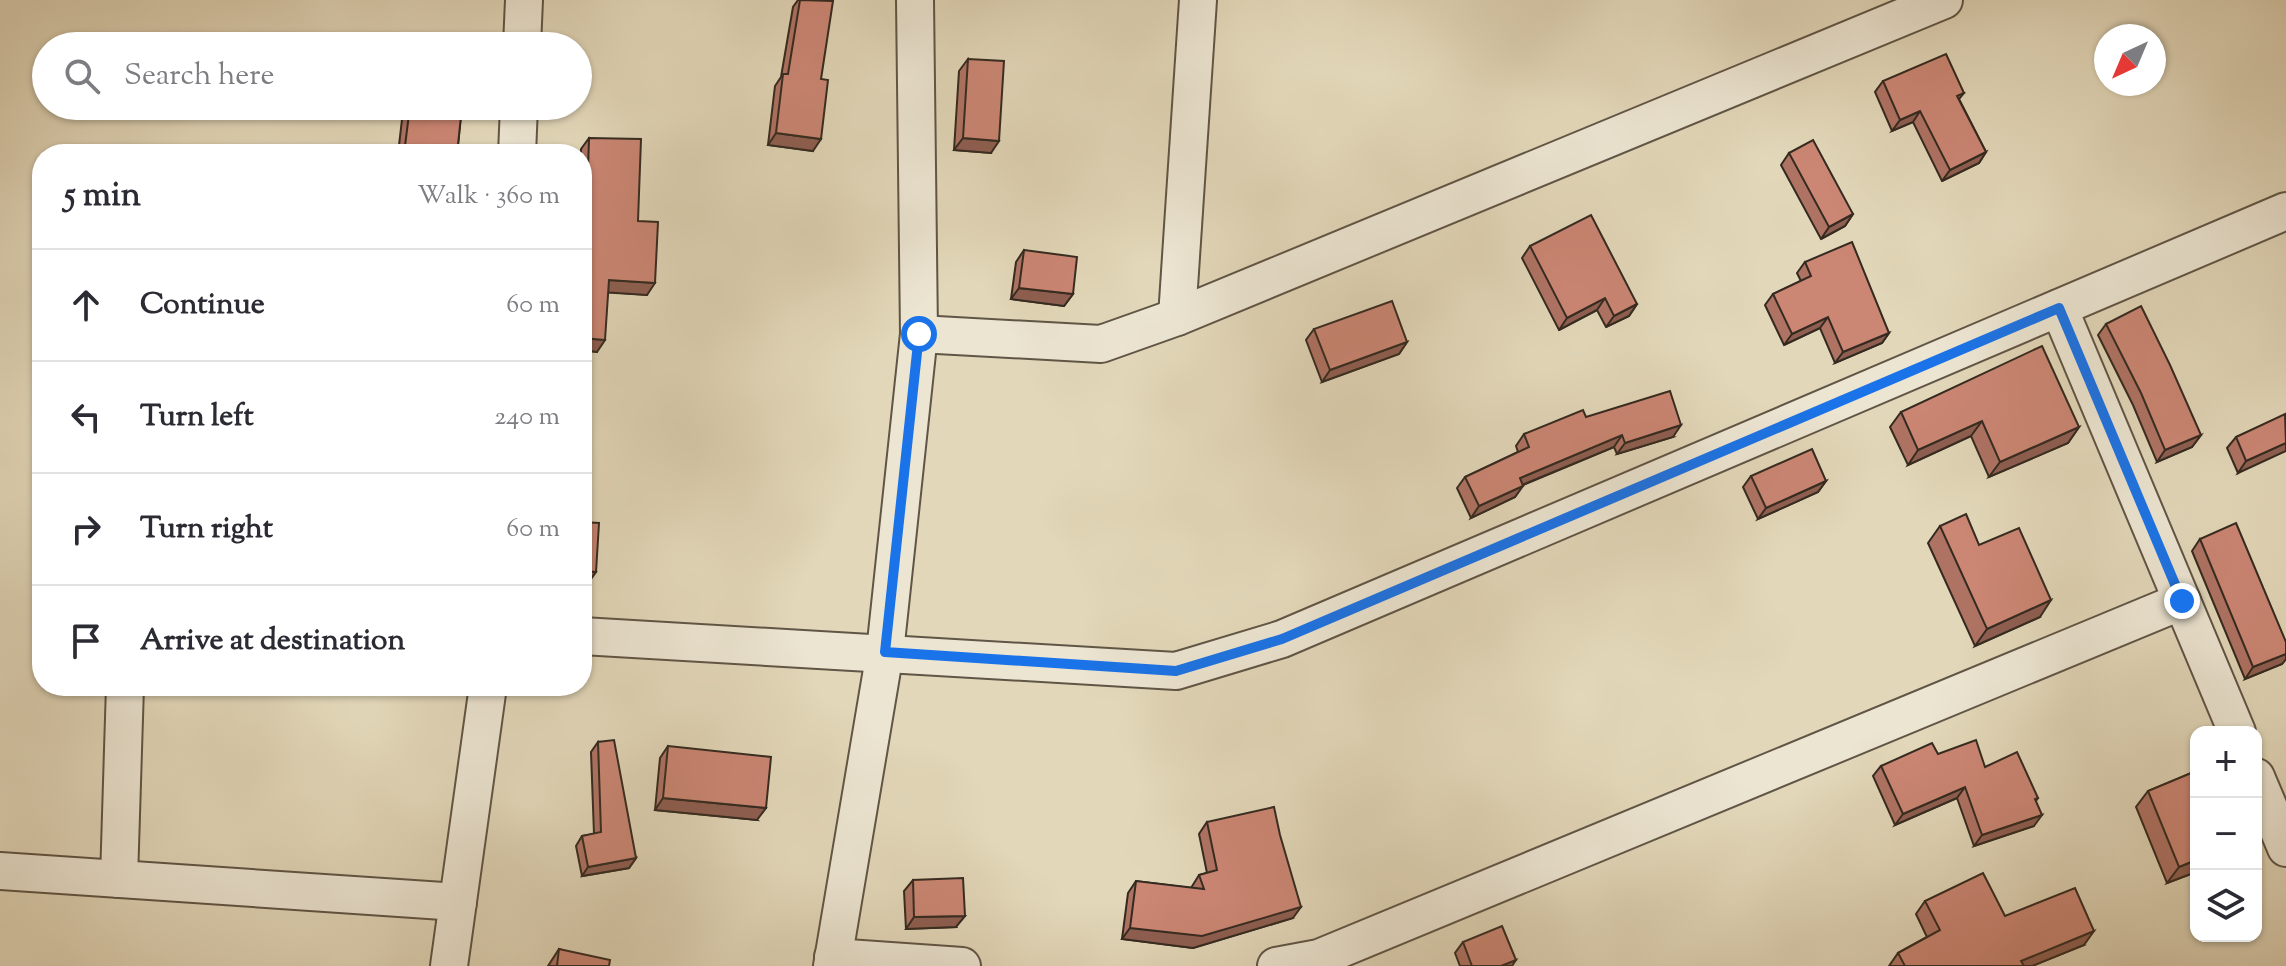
<!DOCTYPE html>
<html lang="en">
<head>
<meta charset="utf-8">
<style>
	body { margin:0; font-family:"Sorts Mill Goudy",serif; background:#f7f7f7; color:#2b2b33 }
	.controls { position:absolute; right:24px; bottom:24px; display:grid; overflow:hidden; border-radius:16px; box-shadow:0 2px 6px #0004 }
	.controls button { width:72px; height:72px; display:grid; place-items:center; padding:0; border:0; border-bottom:2px solid #e1e1e2; background:#fff; color:#2b2b33; font:40px sans-serif }
	.compass { position:absolute; left:2094px; top:24px; width:72px; height:72px; border-radius:50%; background:#fff; box-shadow:0 2px 6px #0004; rotate:224deg }
	.stop { position:absolute; width:24px; height:24px; margin:-18px; border:6px solid #1a73e8; border-radius:50%; background:#fff }
	.stop.end { background:#1a73e8; border-color:#fff; box-shadow:0 2px 8px #0008 }
	.list { margin:0; padding:0; list-style:none }
	h2 { display:flex; justify-content:space-between; align-items:center; height:104px; margin:0; padding:0 32px; font-size:34px }
	h2 small { font-size:26px; font-weight:400; color:#7c7c81 }
	.list li { display:grid; grid-template-columns:52px 1fr auto; gap:24px; align-items:center; box-sizing:border-box; height:112px; padding:0 32px; border-top:2px solid #e1e1e2 }
	.list b { display:block; font-size:30px; white-space:nowrap }
	.list em { font-size:26px; font-style:normal; color:#7c7c81 }
	.icon { flex:none; width:44px; height:44px; fill:none; stroke:currentColor; stroke-width:2; stroke-linecap:round; stroke-linejoin:round }
	.map { position:relative; flex:none; width:2286px; height:966px; overflow:hidden }
	.search { position:absolute; background:#fff; box-shadow:0 2px 6px #0004; left:32px; top:32px; width:560px; height:88px; display:flex; align-items:center; gap:20px; box-sizing:border-box; padding:0 28px; border-radius:44px; color:#7c7c81; font-size:30px }
	.panel { position:absolute; background:#fff; box-shadow:0 2px 6px #0004; left:32px; top:144px; width:560px; height:552px; border-radius:32px }
	.map>svg:first-child { display:block }
	.lines { fill:none; stroke-linecap:round; stroke-linejoin:round }
	.minor-casing { stroke:#605546; stroke-width:40 }
	.minor { stroke:#ece5d2; stroke-width:36 }
	.wall { fill:#af7364; stroke:#342a20; stroke-width:2 }
	.shaded-wall { fill:#8e5e51; stroke:#342a20; stroke-width:2 }
	.building { fill:#cb8674; stroke:#342a20; stroke-width:2 }
	.route { stroke:#1a73e8; stroke-width:10 }
</style>
</head>
<body>
<div class="map">
<svg width="2286" height="966" viewBox="0 0 2286 966">
	<rect width="100%" height="100%" fill="#e2d7b9"/>
	<filter id="stains"><feTurbulence type="fractalNoise" baseFrequency=".0025" numOctaves="4"/><feColorMatrix values="0 0 0 0 .2 0 0 0 0 .09 0 0 0 0 .02 0 0 0 .5 -.17"/></filter>
	<radialGradient id="worn" r=".72"><stop offset=".6" stop-color="#630" stop-opacity="0"/><stop offset="1" stop-color="#630" stop-opacity=".3"/></radialGradient>
	<g class="lines">
		<g class="minor-casing">
			<g id="minor">
				<path d="M522 46 524 0"/>
				<path d="M517 154 519 106"/>
				<path d="M2059 308 2237 732"/>
				<path d="M1177 317 1198 0"/>
				<path d="M919 334 1101 344 1177 317 1944 0"/>
				<path d="M582 636 1176 671 1282 639 2286 211"/>
				<path d="M2256 777 2286 848"/>
				<path d="M0 871 458 902"/>
				<path d="M119 879 125 686"/>
				<path d="M833 957 962 966"/>
				<path d="M449 966 488 686"/>
				<path d="M832 966 885 652 919 334 915 0"/>
				<path d="M1276 966 1319 958 2182 601"/>
			</g>
		</g>
		<use href="#minor" class="minor"/>
	</g>
	<g class="wall">
		<path d="M798 0H828L813 151 768 145 775 86 781 77 793 7Z"/>
		<path d="M968 59 991 153 954 150 959 71Z"/>
		<path d="M1883 81 1964 93 1959 99 1986 152 1979 163 1942 181 1913 122 1892 131 1875 92Z"/>
		<path d="M407 106H462L458 145 479 154H398L403 111Z"/>
		<path d="M589 138 638 221 647 295 608 292 597 352 582 350V154H581V149Z"/>
		<path d="M1789 153 1853 214 1845 226 1821 239 1781 165Z"/>
		<path d="M1530 246 1637 304 1629 316 1606 327 1597 310 1559 330 1522 258Z"/>
		<path d="M1024 250 1073 294 1064 306 1011 299 1016 262Z"/>
		<path d="M1805 262 1889 333 1882 343 1835 363 1820 328 1784 345 1765 305 1773 294 1801 281 1797 273Z"/>
		<path d="M2106 324 2201 435 2192 447 2157 462 2133 405 2098 335Z"/>
		<path d="M1314 329 1407 342 1399 354 1322 382 1306 340Z"/>
		<path d="M1901 412 2079 427 2068 443 1989 477 1971 436 1908 465 1890 427Z"/>
		<path d="M2286 415 2238 473 2227 448 2236 437Z"/>
		<path d="M1586 417 1673 437 1617 454 1614 447 1523 485 1515 497 1471 518 1457 488 1465 477 1518 452 1516 446 1524 434Z"/>
		<path d="M1751 476 1826 481 1818 492 1758 519 1743 487Z"/>
		<path d="M1940 526 2040 617 1975 646 1928 543Z"/>
		<path d="M2200 539 2286 642V659L2282 664 2245 679 2192 551Z"/>
		<path d="M598 742 636 858 629 868 582 876 576 846 582 836 594 834 591 752Z"/>
		<path d="M668 746 757 820 655 810 660 758Z"/>
		<path d="M1938 754 1985 767 2038 798 2036 801 2034 826 1974 846 1957 798 1895 825 1873 776 1881 766Z"/>
		<path d="M2196 771V872L2167 883 2136 807 2148 791Z"/>
		<path d="M1207 822 1293 918 1193 948 1122 939 1128 893 1136 881 1191 888 1199 875 1207 873 1199 834Z"/>
		<path d="M913 880 956 927 906 929 904 891Z"/>
		<path d="M1925 901 2005 916 2084 945 2032 966H1889L1898 953 1927 937 1916 914Z"/>
		<path d="M1463 942 1512 966H1460L1455 953Z"/>
		<path d="M559 949 609 966H548Z"/>
	</g>
	<g class="shaded-wall">
		<path d="M1920 111 1913 122 1892 131 1900 120Z"/>
		<path d="M776 133 821 139 813 151 768 145Z"/>
		<path d="M963 138 999 141 991 153 954 150Z"/>
		<path d="M1986 152 1979 163 1942 181 1950 170Z"/>
		<path d="M1853 214 1845 226 1821 239 1829 227Z"/>
		<path d="M609 280 655 283 647 295 601 292Z"/>
		<path d="M1019 288 1073 294 1064 306 1011 299Z"/>
		<path d="M1605 298 1597 310 1559 330 1567 318Z"/>
		<path d="M1637 304 1629 316 1606 327 1614 316Z"/>
		<path d="M1828 317 1820 328 1784 345 1792 334Z"/>
		<path d="M1889 333 1882 343 1835 363 1843 352Z"/>
		<path d="M582 338 605 340 597 352 582 350Z"/>
		<path d="M1407 342 1399 354 1322 382 1330 370Z"/>
		<path d="M1982 421 1971 436 1908 465 1918 450Z"/>
		<path d="M1681 425 1673 437 1617 454 1625 443Z"/>
		<path d="M2079 427 2068 443 1989 477 2000 462Z"/>
		<path d="M1622 435 1614 447 1512 489 1520 478Z"/>
		<path d="M2201 435 2192 447 2157 462 2165 450Z"/>
		<path d="M2286 443V451L2238 473 2246 461Z"/>
		<path d="M1826 481 1818 492 1758 519 1766 508Z"/>
		<path d="M1523 486 1515 497 1471 518 1479 506Z"/>
		<path d="M582 571 596 572 588 583H582Z"/>
		<path d="M2051 600 2040 617 1975 646 1987 629Z"/>
		<path d="M2286 654V659L2282 664 2245 679 2253 667Z"/>
		<path d="M1965 787 1957 798 1895 825 1903 814Z"/>
		<path d="M663 798 766 808 757 820 655 810Z"/>
		<path d="M2042 815 2034 826 1974 846 1982 835Z"/>
		<path d="M636 858 629 868 582 876 588 867Z"/>
		<path d="M2196 860V872L2167 883 2179 867Z"/>
		<path d="M1301 907 1293 918 1193 948 1122 939 1130 928Z"/>
		<path d="M965 916 956 927 906 929 914 917Z"/>
		<path d="M2094 931 2084 945 2032 966H2018L2021 961Z"/>
		<path d="M1516 960 1512 966H1501Z"/>
	</g>
	<g class="building">
		<path d="M800 0 833 1 821 79 828 80 821 139 776 133 783 74H788Z"/>
		<path d="M1946 54 1964 93 1957 96 1986 152 1950 170 1920 111 1900 120 1883 81Z"/>
		<path d="M968 59 1004 61 999 141 963 138Z"/>
		<path d="M410 106H462L458 145 480 148 479 154H404Z"/>
		<path d="M589 138 641 139 638 221 658 222 655 283 609 280 605 340 582 338V233L586 234Z"/>
		<path d="M1813 140 1853 214 1829 227 1789 153Z"/>
		<path d="M1591 215 1637 304 1614 316 1605 298 1567 318 1530 246Z"/>
		<path d="M1852 242 1889 333 1843 352 1828 317 1792 334 1773 294 1811 276 1805 262Z"/>
		<path d="M1024 250 1077 257 1073 294 1019 288Z"/>
		<path d="M1392 301 1407 342 1330 370 1314 329Z"/>
		<path d="M2141 306 2170 365 2201 435 2165 450 2141 393 2106 324Z"/>
		<path d="M2042 346 2079 427 2000 462 1982 421 1918 450 1901 412Z"/>
		<path d="M1670 391 1681 425 1625 443 1622 435 1520 478 1523 486 1479 506 1465 477 1529 447 1524 434 1583 410 1586 417Z"/>
		<path d="M2285 414 2286 443 2246 461 2236 437Z"/>
		<path d="M1812 449 1826 481 1766 508 1751 476Z"/>
		<path d="M1966 514 1979 545 2019 528 2051 600 1987 629 1940 526Z"/>
		<path d="M582 522 599 523 596 572 582 571Z"/>
		<path d="M2236 523 2286 642V654L2253 667 2200 539Z"/>
		<path d="M614 740 636 858 588 867 582 836 601 832 598 742Z"/>
		<path d="M1976 740 1985 767 2017 752 2038 798 2035 799 2042 815 1982 835 1965 787 1903 814 1881 766 1932 743 1938 754Z"/>
		<path d="M668 746 771 757 766 808 663 798Z"/>
		<path d="M2196 771V860L2179 867 2148 791Z"/>
		<path d="M1274 807 1280 835 1301 907 1202 936 1130 928 1136 881 1204 889 1199 875 1217 870 1207 822Z"/>
		<path d="M1983 873 2005 916 2075 888 2094 931 2021 961 2024 966H1905L1898 953 1940 930 1925 901Z"/>
		<path d="M963 878 965 916 914 917 913 880Z"/>
		<path d="M1502 926 1516 960 1501 966H1472L1463 942Z"/>
		<path d="M559 949 610 960 609 966H557Z"/>
	</g>
	<g class="lines">
		<path class="route" d="M919 334 885 652 1176 671 1282 639 2059 308 2182 601"/>
	</g>
	<rect width="100%" height="100%" filter="url(#stains)"/>
	<rect width="100%" height="100%" fill="url(#worn)"/>
</svg>
<div class="controls">
<button>+</button>
<button>−</button>
<button><svg class="icon" aria-label="layers" viewBox="0 0 24 24"><path d="M12 4l9 5-9 5-9-5zM3 14l9 5 9-5"/></svg></button>
</div>
<svg class="compass" viewBox="-18 -18 36 36"><path d="M0-13l5 13h-10z" fill="#e53935"/><path d="M0 13l5-13h-10z" fill="#7c7c81"/></svg>
<div class="stop" style="left:919px;top:334px"></div>
<div class="stop end" style="left:2182px;top:601px"></div>
<div class="search"><svg class="icon" aria-label="search" viewBox="0 0 24 24"><circle cx="10" cy="10" r="6"/><path d="M15 15l6 6"/></svg>Search here</div>
<section class="panel">
<h2>5 min<small>Walk · 360 m</small></h2>
<ul class="list">
<li><svg class="icon" aria-label="ahead" viewBox="0 0 24 24"><path d="M12 20V5M6 11l6-6 6 6"/></svg><div><b>Continue</b></div><em>60 m</em></li>
<li><svg class="icon" aria-label="left" viewBox="0 0 24 24"><path d="M17 20v-9H6M10 6l-5 5 5 5"/></svg><div><b>Turn left</b></div><em>240 m</em></li>
<li><svg class="icon" aria-label="right" viewBox="0 0 24 24"><path d="M7 20v-9h11M14 6l5 5-5 5"/></svg><div><b>Turn right</b></div><em>60 m</em></li>
<li><svg class="icon" aria-label="arrive" viewBox="0 0 24 24"><path d="M6 21V4h12l-3 4 3 4H6"/></svg><div><b>Arrive at destination</b></div></li>
</ul>
</section>
</div>
</body>
</html>
